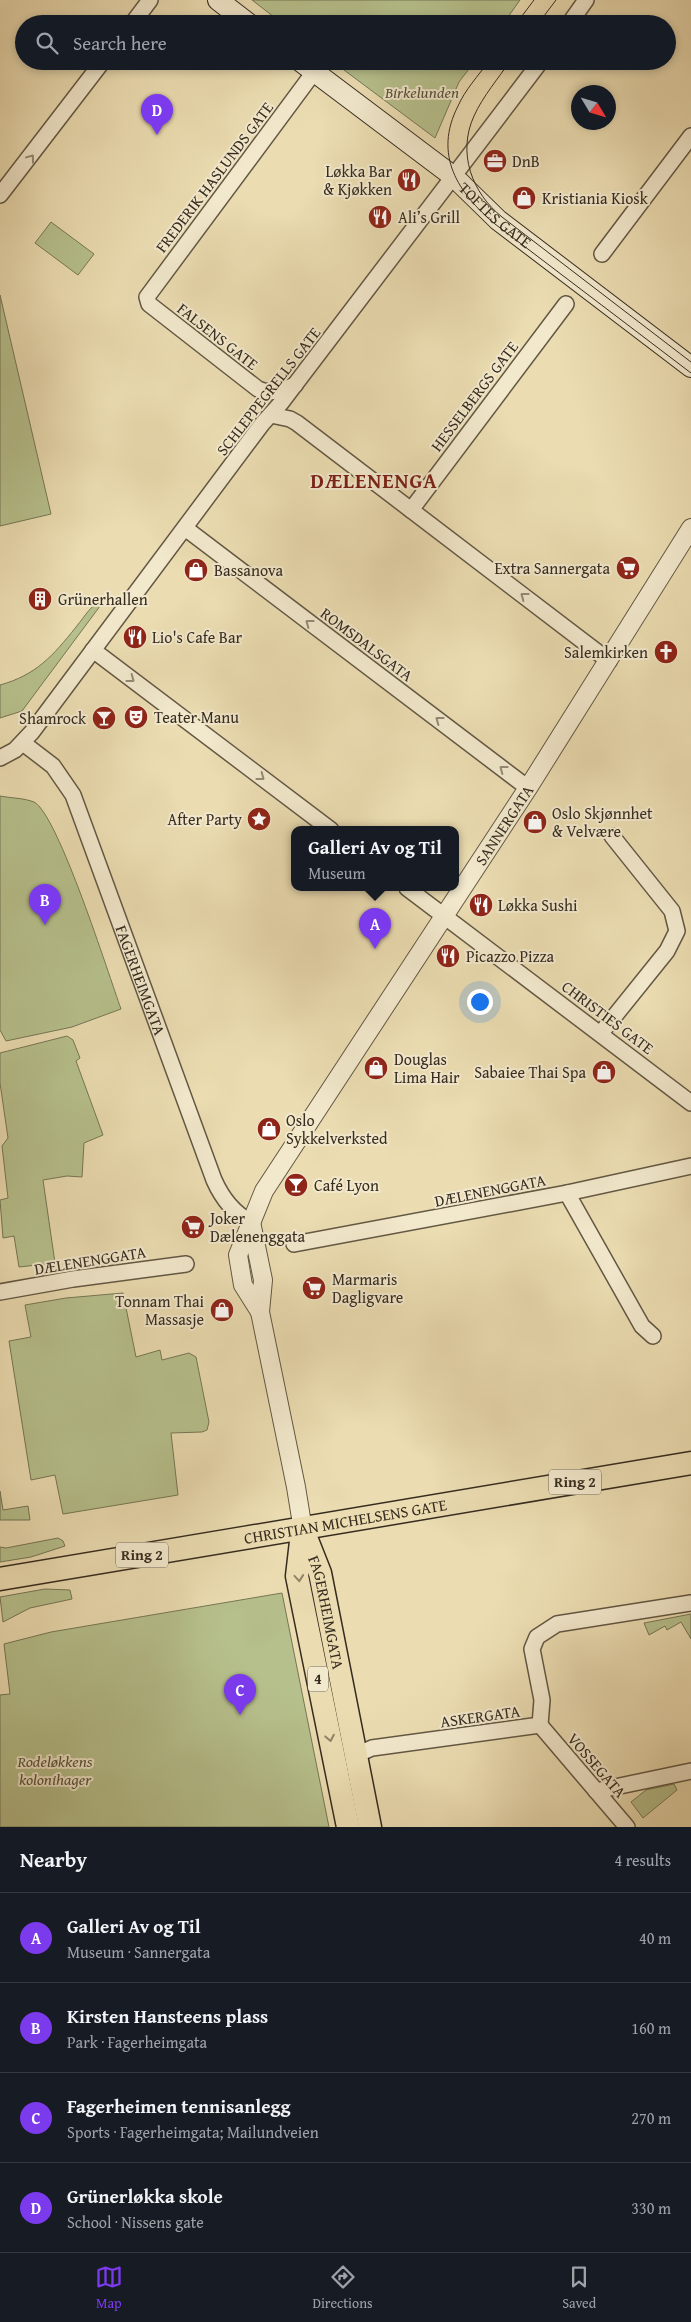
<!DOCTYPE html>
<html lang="en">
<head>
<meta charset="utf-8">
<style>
	body { margin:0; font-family:"Gentium Book Plus",serif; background:#242831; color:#f1f3f6 }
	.compass { position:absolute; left:571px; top:85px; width:45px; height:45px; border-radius:50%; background:#171b24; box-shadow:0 2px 8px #0003; rotate:128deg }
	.you { position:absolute; left:479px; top:1001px; width:18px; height:18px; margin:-12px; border:4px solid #fff; border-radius:50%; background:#1a73e8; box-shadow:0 0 0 8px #1a73e833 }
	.badge { display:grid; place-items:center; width:32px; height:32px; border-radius:50%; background:#7c3aed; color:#fff; font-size:16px; font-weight:700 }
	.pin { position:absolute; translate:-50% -41px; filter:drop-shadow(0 1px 2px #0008) }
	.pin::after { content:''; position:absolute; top:26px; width:18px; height:15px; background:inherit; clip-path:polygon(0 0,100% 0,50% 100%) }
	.popup { position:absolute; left:291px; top:826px; width:168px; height:65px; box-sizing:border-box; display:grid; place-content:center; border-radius:10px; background:#171b24; filter:drop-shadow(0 1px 4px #0005); font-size:16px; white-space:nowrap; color:#9ea1a6 }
	.popup b { font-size:19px; color:#f1f3f6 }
	.popup::after { content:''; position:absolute; left:50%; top:100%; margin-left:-10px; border:10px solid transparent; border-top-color:#171b24 }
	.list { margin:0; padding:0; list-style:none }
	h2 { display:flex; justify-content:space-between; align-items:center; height:65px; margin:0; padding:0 20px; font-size:21px }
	h2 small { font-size:16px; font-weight:400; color:#9ea1a6 }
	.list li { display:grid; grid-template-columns:32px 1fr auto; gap:15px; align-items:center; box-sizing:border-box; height:90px; padding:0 20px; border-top:1px solid #363941 }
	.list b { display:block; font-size:19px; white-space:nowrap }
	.list p { margin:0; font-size:16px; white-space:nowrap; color:#9ea1a6 }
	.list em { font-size:16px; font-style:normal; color:#9ea1a6 }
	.icon { flex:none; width:28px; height:28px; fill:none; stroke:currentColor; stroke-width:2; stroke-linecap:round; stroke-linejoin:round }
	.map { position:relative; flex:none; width:691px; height:1827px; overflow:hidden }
	.search { position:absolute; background:#171b24; box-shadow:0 2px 8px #0003; left:15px; right:15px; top:15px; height:55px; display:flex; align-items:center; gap:12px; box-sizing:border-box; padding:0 18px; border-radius:28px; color:#9ea1a6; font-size:19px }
	.sheet { height:425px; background:#171b24 }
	nav { display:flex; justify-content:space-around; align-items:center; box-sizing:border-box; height:70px; border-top:1px solid #363941; background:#171b24; font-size:14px; color:#9ea1a6 }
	nav a { display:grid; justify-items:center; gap:2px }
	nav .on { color:#7c3aed }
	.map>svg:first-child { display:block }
	.green { fill:#b6c08c; stroke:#767656 }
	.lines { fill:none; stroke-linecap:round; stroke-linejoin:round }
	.minor-casing { stroke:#635844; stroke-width:18 }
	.tertiary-casing { stroke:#635844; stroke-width:20 }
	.secondary-casing { stroke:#362c20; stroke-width:22 }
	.primary-casing { stroke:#362c20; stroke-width:25 }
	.minor { stroke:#f2e8cc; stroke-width:15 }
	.tertiary { stroke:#f2e8cc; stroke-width:18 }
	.secondary { stroke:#f2e8cc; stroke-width:20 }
	.primary { stroke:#ebdcb1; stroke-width:22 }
	.tram { stroke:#362c20; stroke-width:1 }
	.oneway { stroke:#948a76 }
	.oneway2 { stroke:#908468 }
	.labels { text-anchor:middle; stroke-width:4; stroke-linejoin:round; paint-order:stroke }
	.shield { fill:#f2e8cc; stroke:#6e6454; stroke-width:1 }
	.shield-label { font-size:15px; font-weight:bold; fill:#362c20 }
	.park-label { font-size:16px; font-style:italic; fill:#56513b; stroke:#f2e8cc }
	.poi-label { font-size:16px; fill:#362c20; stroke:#f2e8cc; text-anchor:start }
	.street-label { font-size:16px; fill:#362c20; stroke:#f2e8cc }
	.district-label { font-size:21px; font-weight:bold; letter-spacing:1px; fill:#7a1f14; stroke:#f2e8cc }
</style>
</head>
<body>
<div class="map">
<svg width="691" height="1827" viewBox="0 0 691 1827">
	<rect width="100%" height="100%" fill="#ebdcb1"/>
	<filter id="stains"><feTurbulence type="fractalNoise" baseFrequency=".004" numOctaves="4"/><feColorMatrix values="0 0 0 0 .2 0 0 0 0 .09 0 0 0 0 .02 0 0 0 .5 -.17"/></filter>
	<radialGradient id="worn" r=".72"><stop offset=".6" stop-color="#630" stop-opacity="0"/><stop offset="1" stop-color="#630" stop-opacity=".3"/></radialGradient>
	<g class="green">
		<path d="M252 0H520L503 24H283Z"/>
		<path d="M332 61H475L459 82 435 138Z"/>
		<path d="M51 222 94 254 78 275 35 243Z"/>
		<path d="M0 295 51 514 0 526Z"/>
		<path d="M106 598 22 711 0 718V685C36 675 53 656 76 627 86 615 91 604 106 598Z"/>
		<path d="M0 796C10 798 24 798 34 802 58 814 109 976 121 1009L72 1027 6 1041 0 1030Z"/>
		<path d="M67 1036 73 1040 80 1058 76 1061 103 1135 84 1143 82 1177 67 1176 43 1180 55 1263 19 1267 14 1236 3 1238 0 1200 8 1198 2 1146 8 1138 0 1083V1053Z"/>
		<path d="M123 1293 136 1357 160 1350 162 1360 189 1353 196 1357 209 1422 207 1430 202 1432 171 1433 178 1495 63 1514 55 1475 31 1480 9 1341 31 1337 25 1305 66 1298Z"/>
		<path d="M0 1491 3 1510 28 1506 30 1520H0Z"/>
		<path d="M58 1538 63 1541 65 1546 31 1557 0 1562V1547L6 1548Z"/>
		<path d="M45 1589 70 1590 72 1599 30 1608 3 1622 0 1597Z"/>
		<path d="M282 1593 329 1827H0V1695L10 1694 4 1644 51 1632Z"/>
		<path d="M691 1614V1639L681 1622 667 1630 665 1626 649 1635 644 1623Z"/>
		<path d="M674 1784 677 1790 643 1818 631 1802 646 1790Z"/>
	</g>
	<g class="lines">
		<g class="minor-casing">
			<g id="minor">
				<path d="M132 24 150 0"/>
				<path d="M569 24 586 0"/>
				<path d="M0 195 103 61"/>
				<path d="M602 254 691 136"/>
				<path d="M295 385C283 390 271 395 258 389L149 304 147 297 314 72"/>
				<path d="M271 415 290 419 297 423 609 661"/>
				<path d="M411 510 566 304"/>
				<path d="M185 528 528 788"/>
				<path d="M93 650 331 830"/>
				<path id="s1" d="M23 743 53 766 73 795 214 1180C222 1198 233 1213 251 1222"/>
				<path d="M0 758 15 750 32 732 262 424 281 403 541 61"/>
				<path d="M407 888 691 1103"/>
				<path d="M601 1033 667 951 677 931 672 911 612 836"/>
				<path d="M567 1193 642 1326 653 1336"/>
				<path d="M294 1244 567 1193 691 1166"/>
				<path d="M0 1292 73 1279 186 1264"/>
				<path d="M540 1725 627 1827"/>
				<path d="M356 1755 372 1748 540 1725 542 1700 532 1649 537 1637 557 1624 691 1603"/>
				<path d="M596 1791 691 1771"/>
			</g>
		</g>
		<g class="tertiary-casing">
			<g id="tertiary">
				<path d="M251 1222 263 1280 260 1312 296 1487 303 1530"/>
				<path id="s2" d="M260 1312 243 1285 238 1255 264 1191 528 788 691 528"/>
			</g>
		</g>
		<g class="secondary-casing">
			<g id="secondary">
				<path d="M218 0 249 24"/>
				<path id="s3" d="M300 61 454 177 498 220 691 367"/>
			</g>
		</g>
		<g class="primary-casing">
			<g id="primary">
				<path id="s4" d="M303 1530 320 1573 370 1827"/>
				<path d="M302 1533 297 1576 348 1827"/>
				<path id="s5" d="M0 1579 691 1463"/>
			</g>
		</g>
		<use href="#minor" class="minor"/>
		<use href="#tertiary" class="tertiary"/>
		<use href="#secondary" class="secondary"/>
		<use href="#primary" class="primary"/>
		<g class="tram">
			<path d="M516 24 534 0"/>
			<path d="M538 24 556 0"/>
			<path d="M489 61C478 76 465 90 458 106 433 155 458 193 495 224L691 373"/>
			<path d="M510 61C498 79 483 96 474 116 457 153 472 193 502 217L691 362"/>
		</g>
	</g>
	<defs><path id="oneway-chevron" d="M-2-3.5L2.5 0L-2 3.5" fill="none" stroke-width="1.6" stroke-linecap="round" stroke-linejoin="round" transform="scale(1.25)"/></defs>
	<g class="oneway">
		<use href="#oneway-chevron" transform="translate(31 158) rotate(-53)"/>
		<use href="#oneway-chevron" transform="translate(524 596) rotate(-143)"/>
		<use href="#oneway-chevron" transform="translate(309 623) rotate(-143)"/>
		<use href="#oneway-chevron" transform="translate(131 679) rotate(37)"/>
		<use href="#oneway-chevron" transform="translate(439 720) rotate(-143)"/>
		<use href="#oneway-chevron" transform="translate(503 769) rotate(-143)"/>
		<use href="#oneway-chevron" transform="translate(261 777) rotate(37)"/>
	</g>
	<g class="oneway2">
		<use href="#oneway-chevron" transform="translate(299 1578) rotate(85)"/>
		<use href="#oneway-chevron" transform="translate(330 1738) rotate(79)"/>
	</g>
	<defs>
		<g id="office-disc" transform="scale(1.25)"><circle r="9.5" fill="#8f2418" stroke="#f2e8cc"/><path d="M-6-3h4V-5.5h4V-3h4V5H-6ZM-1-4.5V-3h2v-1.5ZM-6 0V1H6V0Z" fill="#fff"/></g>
		<g id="restaurant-disc" transform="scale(1.25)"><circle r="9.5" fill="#8f2418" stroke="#f2e8cc"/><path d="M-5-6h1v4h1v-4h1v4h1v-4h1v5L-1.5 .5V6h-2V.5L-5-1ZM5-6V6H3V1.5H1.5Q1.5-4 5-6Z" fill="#fff"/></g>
		<g id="shop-disc" transform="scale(1.25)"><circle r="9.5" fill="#8f2418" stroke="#f2e8cc"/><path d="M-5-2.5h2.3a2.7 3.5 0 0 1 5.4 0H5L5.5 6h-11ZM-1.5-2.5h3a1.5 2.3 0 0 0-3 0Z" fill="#fff"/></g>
		<g id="supermarket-disc" transform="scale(1.25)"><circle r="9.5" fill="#8f2418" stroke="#f2e8cc"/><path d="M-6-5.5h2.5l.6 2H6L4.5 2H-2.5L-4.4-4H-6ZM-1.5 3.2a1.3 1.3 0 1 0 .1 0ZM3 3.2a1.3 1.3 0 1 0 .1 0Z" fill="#fff"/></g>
		<g id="building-disc" transform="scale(1.25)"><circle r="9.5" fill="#8f2418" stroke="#f2e8cc"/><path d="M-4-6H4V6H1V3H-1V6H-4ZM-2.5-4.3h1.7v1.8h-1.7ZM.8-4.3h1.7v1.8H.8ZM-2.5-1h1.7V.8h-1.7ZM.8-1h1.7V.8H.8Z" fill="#fff"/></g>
		<g id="church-disc" transform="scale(1.25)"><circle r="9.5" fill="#8f2418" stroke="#f2e8cc"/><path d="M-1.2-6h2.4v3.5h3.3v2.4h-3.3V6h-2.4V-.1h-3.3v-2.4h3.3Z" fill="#fff"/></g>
		<g id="theatre-disc" transform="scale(1.25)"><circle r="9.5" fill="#8f2418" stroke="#f2e8cc"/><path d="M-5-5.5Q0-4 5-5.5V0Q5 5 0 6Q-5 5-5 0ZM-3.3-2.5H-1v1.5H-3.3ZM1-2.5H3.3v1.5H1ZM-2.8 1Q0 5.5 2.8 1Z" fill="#fff"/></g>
		<g id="bar-disc" transform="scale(1.25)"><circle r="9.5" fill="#8f2418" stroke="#f2e8cc"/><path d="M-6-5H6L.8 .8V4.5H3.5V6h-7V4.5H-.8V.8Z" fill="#fff"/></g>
		<g id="sight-disc" transform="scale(1.25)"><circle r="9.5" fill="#8f2418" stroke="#f2e8cc"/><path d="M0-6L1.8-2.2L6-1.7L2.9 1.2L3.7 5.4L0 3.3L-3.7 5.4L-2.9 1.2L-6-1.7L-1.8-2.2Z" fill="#fff"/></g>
	</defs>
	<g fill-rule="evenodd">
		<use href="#office-disc" x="495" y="161"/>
		<use href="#restaurant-disc" x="409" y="180"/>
		<use href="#shop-disc" x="524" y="198"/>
		<use href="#restaurant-disc" x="380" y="217"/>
		<use href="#supermarket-disc" x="628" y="568"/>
		<use href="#shop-disc" x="196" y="570"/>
		<use href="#building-disc" x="40" y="599"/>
		<use href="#restaurant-disc" x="135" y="637"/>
		<use href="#church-disc" x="666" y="652"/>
		<use href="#theatre-disc" x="136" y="717"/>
		<use href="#bar-disc" x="104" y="718"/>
		<use href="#sight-disc" x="259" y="819"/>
		<use href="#shop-disc" x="535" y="822"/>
		<use href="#restaurant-disc" x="481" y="905"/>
		<use href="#restaurant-disc" x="448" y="956"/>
		<use href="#shop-disc" x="376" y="1068"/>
		<use href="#shop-disc" x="604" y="1072"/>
		<use href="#shop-disc" x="269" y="1129"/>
		<use href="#bar-disc" x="296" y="1185"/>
		<use href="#supermarket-disc" x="193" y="1227"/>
		<use href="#supermarket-disc" x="314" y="1288"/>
		<use href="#shop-disc" x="222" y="1310"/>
	</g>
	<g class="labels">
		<g class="shield">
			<rect x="549" y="1469.5" width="52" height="25" rx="4"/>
			<rect x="116" y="1542.5" width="52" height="25" rx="4"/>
			<rect x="308" y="1666.5" width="20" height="25" rx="4"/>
		</g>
		<g class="shield-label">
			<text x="575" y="1487">Ring 2</text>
			<text x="142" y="1560">Ring 2</text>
			<text x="318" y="1684">4</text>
		</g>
		<g class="park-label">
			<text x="422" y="98">Birkelunden</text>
			<text x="55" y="1767">Rodeløkkens<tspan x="55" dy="18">kolonihager</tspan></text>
		</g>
		<g class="poi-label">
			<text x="512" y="167">DnB</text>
			<text x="392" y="177" text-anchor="end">Løkka Bar<tspan x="392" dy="18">&amp; Kjøkken</tspan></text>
			<text x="542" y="204">Kristiania Kiosk</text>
			<text x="398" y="223">Ali’s Grill</text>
			<text x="610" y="574" text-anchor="end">Extra Sannergata</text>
			<text x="214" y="576">Bassanova</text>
			<text x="58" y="605">Grünerhallen</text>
			<text x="152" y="643">Lio's Cafe Bar</text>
			<text x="648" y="658" text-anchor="end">Salemkirken</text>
			<text x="154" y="723">Teater Manu</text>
			<text x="86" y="724" text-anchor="end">Shamrock</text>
			<text x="552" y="819">Oslo Skjønnhet<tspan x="552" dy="18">&amp; Velvære</tspan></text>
			<text x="242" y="825" text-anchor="end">After Party</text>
			<text x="498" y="911">Løkka Sushi</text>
			<text x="466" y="962">Picazzo Pizza</text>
			<text x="394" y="1065">Douglas<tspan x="394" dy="18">Lima Hair</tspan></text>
			<text x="586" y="1078" text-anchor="end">Sabaiee Thai Spa</text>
			<text x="286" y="1126">Oslo<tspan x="286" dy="18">Sykkelverksted</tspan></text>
			<text x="314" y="1191">Café Lyon</text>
			<text x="210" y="1224">Joker<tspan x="210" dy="18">Dælenenggata</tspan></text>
			<text x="332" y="1285">Marmaris<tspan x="332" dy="18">Dagligvare</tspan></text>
			<text x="204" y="1307" text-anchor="end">Tonnam Thai<tspan x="204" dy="18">Massasje</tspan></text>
		</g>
		<g class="street-label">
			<text transform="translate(214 177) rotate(-53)" y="6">FREDERIK HASLUNDS GATE</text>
			<text dy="6" stroke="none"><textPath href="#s3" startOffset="249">TOFTES GATE</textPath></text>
			<text transform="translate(218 336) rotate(38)" y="6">FALSENS GATE</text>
			<text transform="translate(268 391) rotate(-52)" y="6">SCHLEPPEGRELLS GATE</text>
			<text transform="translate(474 396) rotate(-53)" y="6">HESSELBERGS GATE</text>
			<text transform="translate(367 644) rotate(37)" y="6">ROMSDALSGATA</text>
			<text dy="6" stroke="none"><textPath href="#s2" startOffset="569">SANNERGATA</textPath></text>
			<text dy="6" stroke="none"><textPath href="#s1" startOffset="270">FAGERHEIMGATA</textPath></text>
			<text transform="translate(608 1017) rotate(37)" y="6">CHRISTIES GATE</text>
			<text transform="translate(490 1190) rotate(-11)" y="6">DÆLENENGGATA</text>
			<text transform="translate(90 1260) rotate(-9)" y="6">DÆLENENGGATA</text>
			<text dy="6" stroke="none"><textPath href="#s5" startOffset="350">CHRISTIAN MICHELSENS GATE</textPath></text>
			<text dy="6" stroke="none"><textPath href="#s4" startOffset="86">FAGERHEIMGATA</textPath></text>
			<text transform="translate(480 1716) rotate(-8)" y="6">ASKERGATA</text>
			<text transform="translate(597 1765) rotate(49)" y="6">VOSSEGATA</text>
		</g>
		<g class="district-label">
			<text x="374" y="488">DÆLENENGA</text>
		</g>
	</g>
	<rect width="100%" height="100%" filter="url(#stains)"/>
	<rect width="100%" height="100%" fill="url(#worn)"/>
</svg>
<svg class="compass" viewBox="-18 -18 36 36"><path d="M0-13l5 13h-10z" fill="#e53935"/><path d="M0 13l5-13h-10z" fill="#9ea1a6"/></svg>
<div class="you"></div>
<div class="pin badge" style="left:375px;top:949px">A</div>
<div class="popup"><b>Galleri Av og Til</b>Museum</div>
<div class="pin badge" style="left:45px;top:925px">B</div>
<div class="pin badge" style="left:240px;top:1715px">C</div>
<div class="pin badge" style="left:157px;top:135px">D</div>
<div class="search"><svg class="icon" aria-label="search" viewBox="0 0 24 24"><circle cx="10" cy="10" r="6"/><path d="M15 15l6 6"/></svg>Search here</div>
</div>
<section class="sheet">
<h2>Nearby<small>4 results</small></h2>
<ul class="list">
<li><span class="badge">A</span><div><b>Galleri Av og Til</b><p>Museum · Sannergata</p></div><em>40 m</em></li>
<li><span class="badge">B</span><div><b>Kirsten Hansteens plass</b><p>Park · Fagerheimgata</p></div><em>160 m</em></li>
<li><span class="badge">C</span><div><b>Fagerheimen tennisanlegg</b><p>Sports · Fagerheimgata; Mailundveien</p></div><em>270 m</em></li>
<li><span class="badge">D</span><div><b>Grünerløkka skole</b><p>School · Nissens gate</p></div><em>330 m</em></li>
</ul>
</section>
<nav>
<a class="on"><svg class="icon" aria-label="map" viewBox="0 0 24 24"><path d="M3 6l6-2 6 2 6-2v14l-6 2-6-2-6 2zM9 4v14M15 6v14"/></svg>Map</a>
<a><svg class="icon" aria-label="directions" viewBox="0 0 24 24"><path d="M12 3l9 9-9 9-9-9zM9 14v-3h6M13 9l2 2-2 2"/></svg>Directions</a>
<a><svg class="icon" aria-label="saved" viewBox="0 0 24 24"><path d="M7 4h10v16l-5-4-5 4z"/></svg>Saved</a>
</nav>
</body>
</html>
